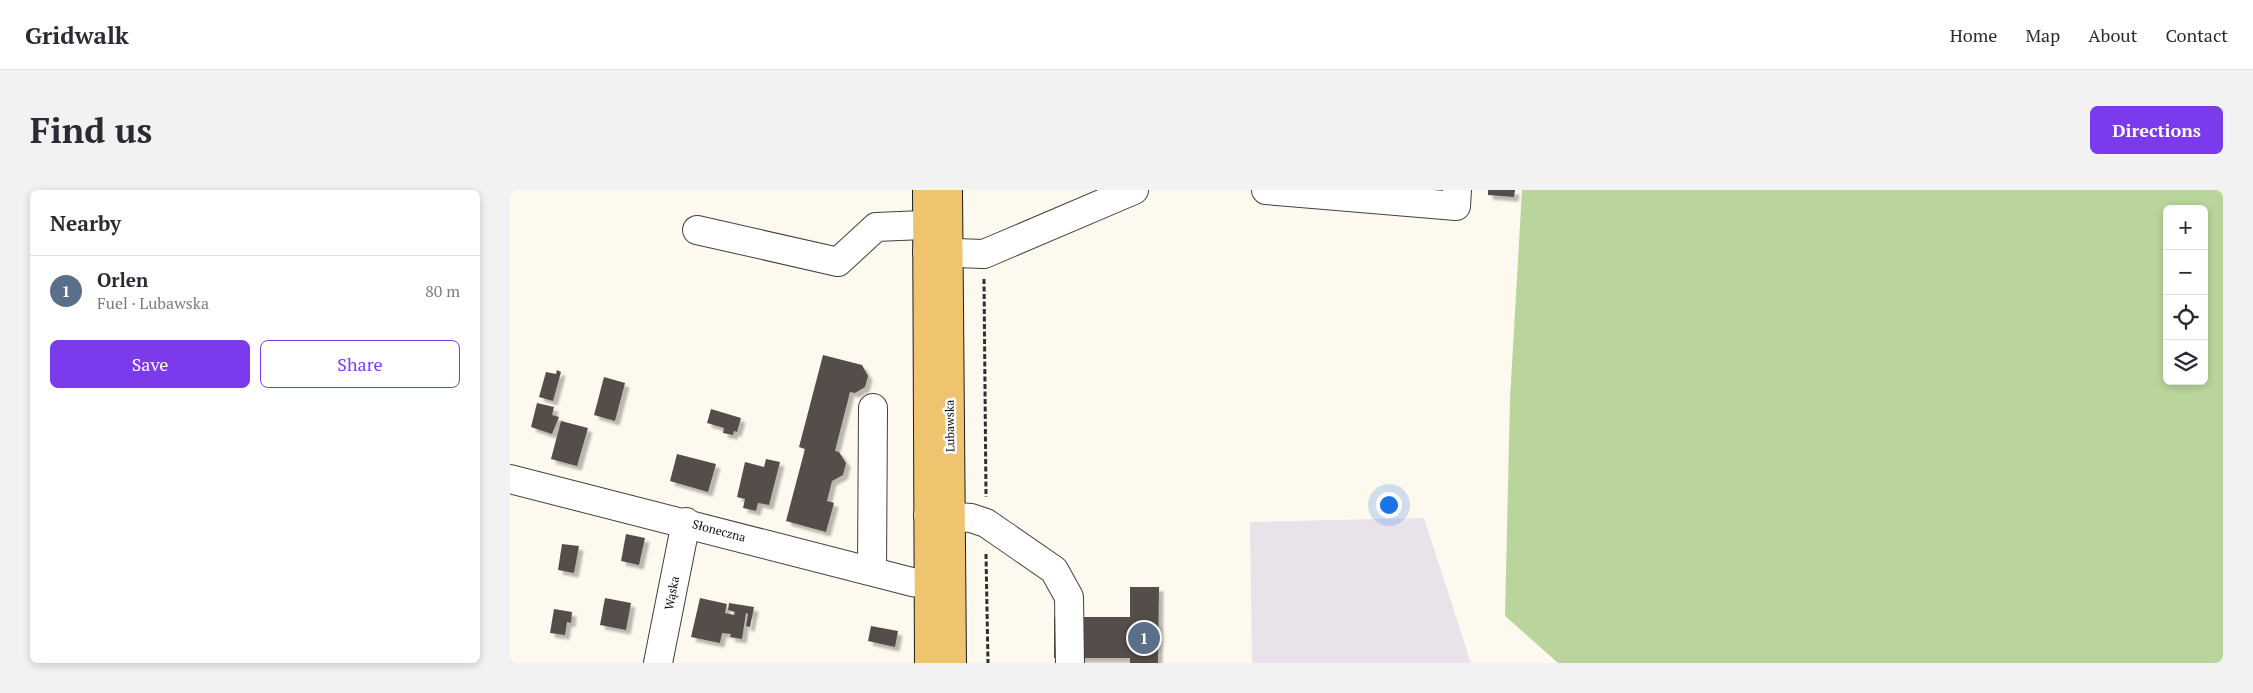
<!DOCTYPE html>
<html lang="en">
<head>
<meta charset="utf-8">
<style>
	body { margin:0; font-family:"PT Serif",serif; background:#f2f2f3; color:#2b2b33 }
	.controls { position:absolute; right:15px; top:15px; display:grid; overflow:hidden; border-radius:8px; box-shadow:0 2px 8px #0003 }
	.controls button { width:45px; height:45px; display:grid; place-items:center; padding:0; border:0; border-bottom:1px solid #e1e1e2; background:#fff; color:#2b2b33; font:25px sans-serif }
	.you { position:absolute; left:878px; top:314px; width:18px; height:18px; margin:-12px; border:4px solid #fff; border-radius:50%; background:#1a73e8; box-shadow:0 0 0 8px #1a73e833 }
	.badge { display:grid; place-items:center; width:32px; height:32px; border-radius:50%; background:#7c3aed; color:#fff; font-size:16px; font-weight:700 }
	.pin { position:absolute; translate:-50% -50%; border:2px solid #fff; box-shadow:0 1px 5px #0006 }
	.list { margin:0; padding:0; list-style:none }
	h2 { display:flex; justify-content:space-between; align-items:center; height:65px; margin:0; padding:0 20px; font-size:21px }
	h2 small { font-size:16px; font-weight:400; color:#7c7c81 }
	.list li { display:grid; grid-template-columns:32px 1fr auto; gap:15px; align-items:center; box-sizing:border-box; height:70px; padding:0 20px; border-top:1px solid #e1e1e2 }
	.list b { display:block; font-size:19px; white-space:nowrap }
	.list p { margin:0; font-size:16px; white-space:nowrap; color:#7c7c81 }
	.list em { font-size:16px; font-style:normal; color:#7c7c81 }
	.actions { display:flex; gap:10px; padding:15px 20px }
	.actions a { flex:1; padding:11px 0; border:1px solid #7c3aed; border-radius:8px; text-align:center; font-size:18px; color:#7c3aed }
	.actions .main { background:#7c3aed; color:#fff }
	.icon { flex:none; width:28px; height:28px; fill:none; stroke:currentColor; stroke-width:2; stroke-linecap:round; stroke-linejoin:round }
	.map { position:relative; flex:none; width:1713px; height:473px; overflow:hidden; border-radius:8px }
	header { display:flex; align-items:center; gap:30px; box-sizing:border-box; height:70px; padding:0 25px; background:#fff; border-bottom:1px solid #e1e1e2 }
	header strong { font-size:24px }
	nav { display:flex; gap:28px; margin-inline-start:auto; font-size:18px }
	.intro { display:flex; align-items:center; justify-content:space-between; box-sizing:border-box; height:120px; padding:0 30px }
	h1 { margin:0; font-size:35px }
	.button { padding:12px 22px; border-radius:8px; background:#7c3aed; color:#fff; font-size:18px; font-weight:700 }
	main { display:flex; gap:30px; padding:0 30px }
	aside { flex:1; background:#fff; border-radius:8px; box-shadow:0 2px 8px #0003 }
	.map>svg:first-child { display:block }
	.industrial { fill:#e9e2eb }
	.forest { fill:#bad59b; fill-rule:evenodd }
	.building { fill:#554d4a; filter:url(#shadow) }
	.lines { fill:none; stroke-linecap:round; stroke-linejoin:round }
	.minor-casing { stroke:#404040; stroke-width:30 }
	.major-casing { stroke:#1e1e1e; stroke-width:30 }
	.path { stroke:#2f2f2f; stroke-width:3; stroke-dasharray:5 2.5; stroke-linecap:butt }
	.minor { stroke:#fff; stroke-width:28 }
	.major { stroke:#eec46e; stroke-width:28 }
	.labels { text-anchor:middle; stroke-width:5; stroke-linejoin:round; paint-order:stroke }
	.street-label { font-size:12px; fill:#0d0d0d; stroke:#fff }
</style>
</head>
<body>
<header>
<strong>Gridwalk</strong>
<nav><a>Home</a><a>Map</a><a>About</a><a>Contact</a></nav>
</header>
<div class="intro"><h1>Find us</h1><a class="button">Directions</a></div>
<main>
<aside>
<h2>Nearby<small></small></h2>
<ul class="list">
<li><span class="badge" style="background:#5c6f8a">1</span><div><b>Orlen</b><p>Fuel · Lubawska</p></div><em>80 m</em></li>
</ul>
<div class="actions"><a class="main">Save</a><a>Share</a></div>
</aside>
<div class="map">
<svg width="1713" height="473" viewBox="0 0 1713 473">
	<defs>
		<filter id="shadow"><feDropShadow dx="4.5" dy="4.5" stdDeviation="1" flood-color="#0004"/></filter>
	</defs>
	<rect width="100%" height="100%" fill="#fef9ee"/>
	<path class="industrial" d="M914 328 961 473H742L740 332Z"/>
	<path class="forest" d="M1012 0H1713V473H1048L995 426 1000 209ZM1657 19H1694V191H1657Z"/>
	<g class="building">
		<path d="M978 0H1005L1004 7 978 5Z"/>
		<path d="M313 165 352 175 358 186 355 197 345 203 340 202 325 261 329 262 336 273 333 285 322 291 317 311 324 313 316 342 276 331 295 259 289 257Z"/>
		<path d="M47 180 51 182 43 211 29 207 36 182 46 184Z"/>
		<path d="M94 187 115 193 105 231 84 225Z"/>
		<path d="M27 213 44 217 42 225 49 227 42 244 21 237Z"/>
		<path d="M201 219 231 228 227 242 224 241 223 245 213 243 214 238 197 233Z"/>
		<path d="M51 231 78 238 67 276 41 269Z"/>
		<path d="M167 264 206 274 198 302 160 291Z"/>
		<path d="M256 269 270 272 259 315 248 313 246 321 233 318 235 309 227 307 235 272 254 277Z"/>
		<path d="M116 344 135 348 129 375 111 371Z"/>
		<path d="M52 354 69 356 64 383 48 380Z"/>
		<path d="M620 397H649L648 473H620V468H544V427H620Z"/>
		<path d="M95 408 121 413 116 440 90 435Z"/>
		<path d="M190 408 217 414 215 423 224 425 225 422 218 420 219 413 244 417 240 437 236 436 238 424 236 423 232 449 220 447 221 444 212 443 210 453 181 447Z"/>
		<path d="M44 419 62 422 61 433 57 432 55 445 40 443Z"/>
		<path d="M361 436 388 441 385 457 358 451Z"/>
	</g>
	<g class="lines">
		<g class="minor-casing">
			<g id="minor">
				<path d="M756 0 946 16 947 0"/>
				<path d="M187 40 328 72 366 37 437 34"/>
				<path d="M417 62 474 64 624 0"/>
				<path d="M0 289 402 392 419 394"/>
				<path d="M418 325 461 328 476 333 544 380 559 407 560 473"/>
				<path d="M362 381 363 218"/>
				<path d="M148 473 176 332"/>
			</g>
		</g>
		<g class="major-casing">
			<g id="major">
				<path d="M417 0 419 473"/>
				<path d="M438 0 442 473"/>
			</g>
		</g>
		<g class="path">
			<path d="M474 89 476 307"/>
			<path d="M476 364 478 473"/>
		</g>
		<use href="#minor" class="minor"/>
		<use href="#major" class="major"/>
	</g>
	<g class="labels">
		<g class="street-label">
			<text transform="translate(440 236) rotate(-91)" y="4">Lubawska</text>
			<text transform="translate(209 341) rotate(15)" y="4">Słoneczna</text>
			<text transform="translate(162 403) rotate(-79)" y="4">Wąska</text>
		</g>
	</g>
</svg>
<div class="controls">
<button>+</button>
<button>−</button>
<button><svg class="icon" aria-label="locate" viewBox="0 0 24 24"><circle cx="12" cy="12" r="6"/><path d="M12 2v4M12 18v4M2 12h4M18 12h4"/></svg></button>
<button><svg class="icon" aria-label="layers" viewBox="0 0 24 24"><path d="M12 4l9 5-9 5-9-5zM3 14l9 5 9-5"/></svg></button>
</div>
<div class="you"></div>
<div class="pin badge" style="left:634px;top:448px;background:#5c6f8a">1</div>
</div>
</main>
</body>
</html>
